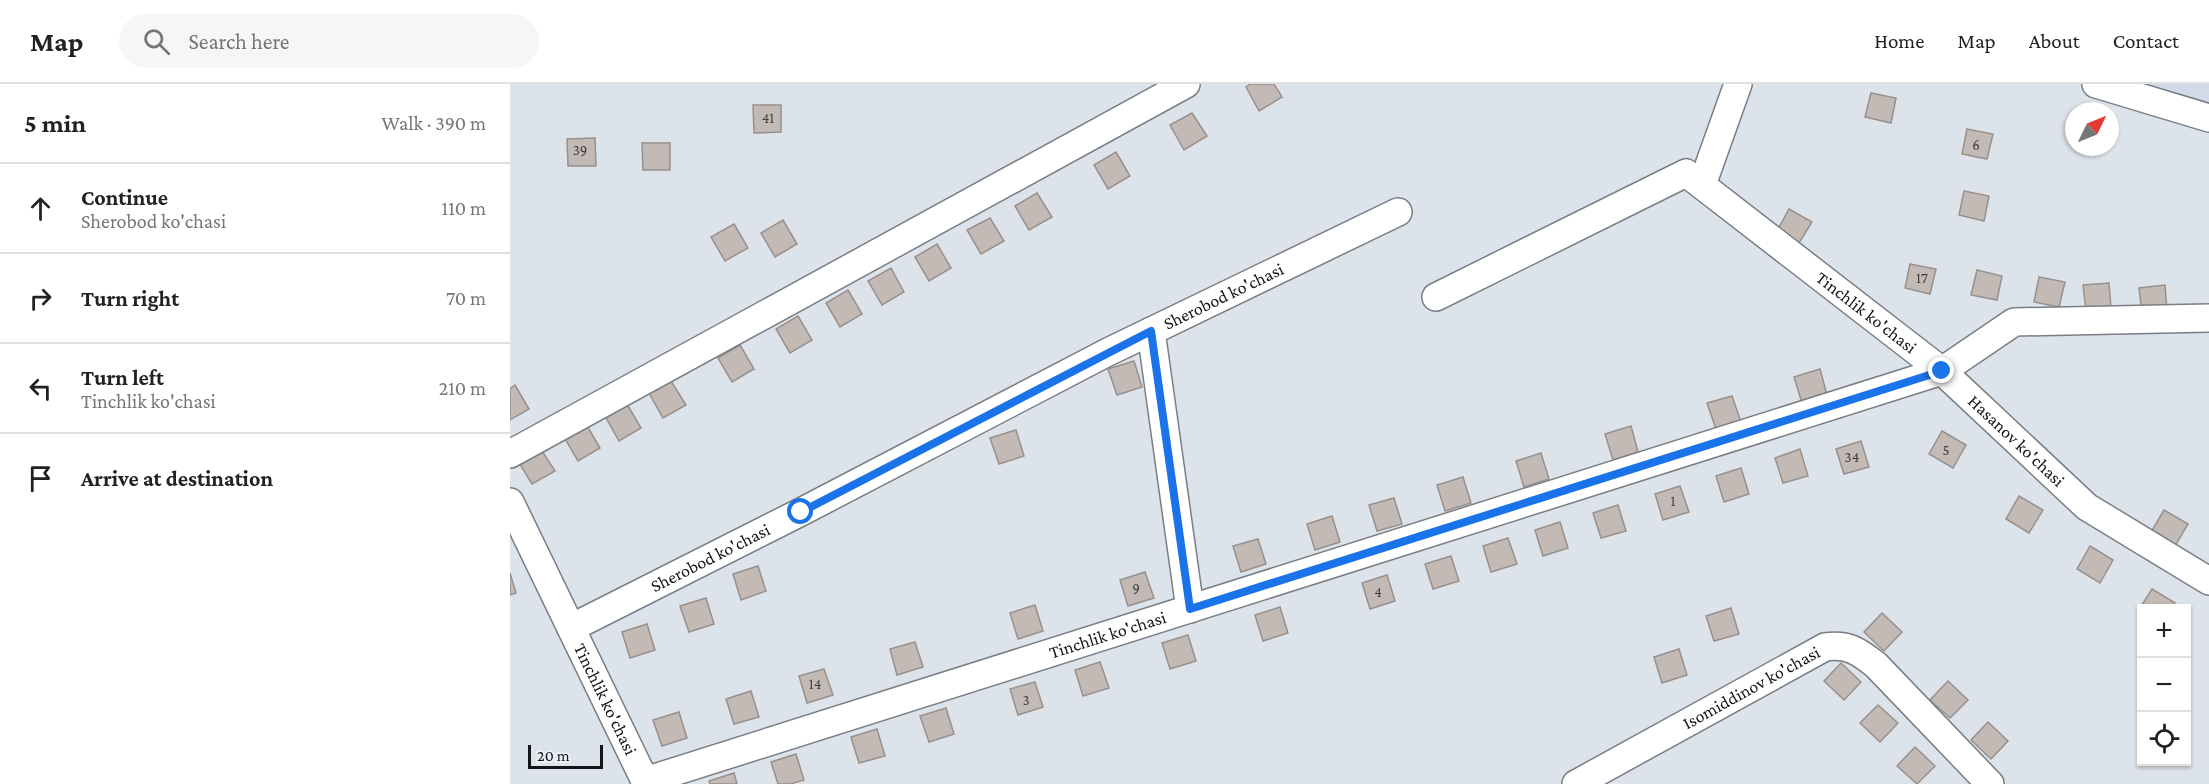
<!DOCTYPE html>
<html lang="en">
<head>
<meta charset="utf-8">
<style>
	body { margin:0; font-family:"Crimson Pro",serif; background:#f6f6f6; color:#222 }
	.controls { position:absolute; right:18px; bottom:18px; display:grid; overflow:hidden; border-radius:0px; box-shadow:0 2px 4px #0004 }
	.controls button { width:54px; height:54px; display:grid; place-items:center; padding:0; border:0; border-bottom:2px solid #e0e0e0; background:#fff; color:#222; font:30px sans-serif }
	.compass { position:absolute; left:1555px; top:18px; width:54px; height:54px; border-radius:50%; background:#fff; box-shadow:0 2px 4px #0004; rotate:47deg }
	.scale { position:absolute; left:18px; bottom:15px; width:75px; box-sizing:border-box; padding-left:6px; border:3px solid #131517; border-top:0; font-size:16px; line-height:21px; white-space:nowrap; color:#131517; -webkit-text-stroke:4px #eaf0f7; paint-order:stroke }
	.stop { position:absolute; width:18px; height:18px; margin:-14px; border:4px solid #1a73e8; border-radius:50%; background:#fff }
	.stop.end { background:#1a73e8; border-color:#fff; box-shadow:0 2px 6px #0008 }
	.list { margin:0; padding:0; list-style:none }
	h2 { display:flex; justify-content:space-between; align-items:center; height:78px; margin:0; padding:0 24px; font-size:26px }
	h2 small { font-size:20px; font-weight:400; color:#767676 }
	.list li { display:grid; grid-template-columns:39px 1fr auto; gap:18px; align-items:center; box-sizing:border-box; height:90px; padding:0 24px; border-top:2px solid #e0e0e0 }
	.list b { display:block; font-size:22px; white-space:nowrap }
	.list p { margin:0; font-size:20px; white-space:nowrap; color:#767676 }
	.list em { font-size:20px; font-style:normal; color:#767676 }
	.icon { flex:none; width:33px; height:33px; fill:none; stroke:currentColor; stroke-width:2; stroke-linecap:round; stroke-linejoin:round }
	.map { position:relative; flex:none; width:1699px; height:700px; overflow:hidden }
	header { display:flex; align-items:center; gap:36px; box-sizing:border-box; height:84px; padding:0 30px; background:#fff; border-bottom:2px solid #e0e0e0 }
	header strong { font-size:28px }
	nav { display:flex; gap:33px; margin-inline-start:auto; font-size:21px }
	.search { width:420px; height:54px; background:#f6f6f6; display:flex; align-items:center; gap:15px; box-sizing:border-box; padding:0 21px; border-radius:33px; color:#767676; font-size:22px }
	main { display:flex }
	aside { flex:1; background:#fff }
	.map>svg:first-child { display:block }
	.built { fill:#d0dae8 }
	.building { fill:#c3bab6; stroke:#98908c; stroke-width:1.5 }
	.lines { fill:none; stroke-linecap:round; stroke-linejoin:round }
	.street-casing { stroke:#797e85; stroke-width:30 }
	.street { stroke:#fff; stroke-width:27 }
	.route { stroke:#1a73e8; stroke-width:8 }
	.labels { text-anchor:middle; stroke-width:4.5; stroke-linejoin:round; paint-order:stroke }
	.number-label { font-size:15px; fill:#3f3e3f }
	.street-label { font-size:18px; fill:#131517; stroke:#eaf0f7 }
</style>
</head>
<body>
<header>
<strong>Map</strong>
<div class="search"><svg class="icon" aria-label="search" viewBox="0 0 24 24"><circle cx="10" cy="10" r="6"/><path d="M15 15l6 6"/></svg>Search here</div>
<nav><a>Home</a><a>Map</a><a>About</a><a>Contact</a></nav>
</header>
<main>
<aside>
<h2>5 min<small>Walk · 390 m</small></h2>
<ul class="list">
<li><svg class="icon" aria-label="ahead" viewBox="0 0 24 24"><path d="M12 20V5M6 11l6-6 6 6"/></svg><div><b>Continue</b><p>Sherobod ko'chasi</p></div><em>110 m</em></li>
<li><svg class="icon" aria-label="right" viewBox="0 0 24 24"><path d="M7 20v-9h11M14 6l5 5-5 5"/></svg><div><b>Turn right</b></div><em>70 m</em></li>
<li><svg class="icon" aria-label="left" viewBox="0 0 24 24"><path d="M17 20v-9H6M10 6l-5 5 5 5"/></svg><div><b>Turn left</b><p>Tinchlik ko'chasi</p></div><em>210 m</em></li>
<li><svg class="icon" aria-label="arrive" viewBox="0 0 24 24"><path d="M6 21V4h12l-3 4 3 4H6"/></svg><div><b>Arrive at destination</b></div></li>
</ul>
</aside>
<div class="map">
<svg width="1699" height="700" viewBox="0 0 1699 700">
	<rect width="100%" height="100%" fill="#dde3ea"/>
	<path class="built" d="M1631 0H1699V23Z"/>
	<g class="building">
		<path d="M740 0H764L772 13 749 27 736 3Z"/>
		<path d="M1361 9 1386 14 1381 39 1355 33Z"/>
		<path d="M243 21H271V48L244 49Z"/>
		<path d="M682 29 697 52 674 66 660 41Z"/>
		<path d="M1457 45 1483 50 1477 75 1452 70Z"/>
		<path d="M85 54 86 82H58L57 55Z"/>
		<path d="M132 59H160V86H133Z"/>
		<path d="M606 68 620 92 598 105 584 81Z"/>
		<path d="M1454 107 1479 112 1474 137 1449 131Z"/>
		<path d="M527 109 542 133 519 146 505 122Z"/>
		<path d="M1279 125 1302 138 1289 159 1267 147Z"/>
		<path d="M480 134 494 157 471 170 457 146Z"/>
		<path d="M273 136 287 160 265 173 251 149Z"/>
		<path d="M224 140 238 164 215 177 201 153Z"/>
		<path d="M427 160 441 184 419 197 405 173Z"/>
		<path d="M1400 180 1426 185 1420 210 1395 204Z"/>
		<path d="M381 184 394 208 372 221 358 197Z"/>
		<path d="M1467 186 1492 192 1487 216 1461 211Z"/>
		<path d="M1529 193 1555 198 1549 223 1524 218Z"/>
		<path d="M1599 199 1601 224 1576 226 1573 201Z"/>
		<path d="M1655 201 1657 227 1632 229 1629 204Z"/>
		<path d="M338 206 352 230 330 243 316 219Z"/>
		<path d="M288 232 302 256 280 269 266 245Z"/>
		<path d="M230 261 244 285 222 298 208 274Z"/>
		<path d="M624 277 632 303 607 311 598 285Z"/>
		<path d="M1310 285 1317 311 1292 319 1284 293Z"/>
		<path d="M161 297 176 321 153 334 139 309Z"/>
		<path d="M5 301 19 325 0 336V305Z"/>
		<path d="M1222 312 1231 338 1206 345 1197 319Z"/>
		<path d="M117 320 131 344 109 357 95 332Z"/>
		<path d="M76 340 90 364 68 377 54 353Z"/>
		<path d="M1121 342 1128 368 1103 376 1095 350Z"/>
		<path d="M506 346 514 372 489 380 480 354Z"/>
		<path d="M1432 347 1456 361 1443 384 1419 370Z"/>
		<path d="M1351 357 1359 383 1334 390 1326 365Z"/>
		<path d="M30 364 45 387 22 400 8 377Z"/>
		<path d="M1290 365 1298 392 1273 399 1265 374Z"/>
		<path d="M1031 369 1039 395 1014 403 1006 377Z"/>
		<path d="M1231 384 1239 410 1214 418 1206 392Z"/>
		<path d="M953 393 961 419 935 427 927 401Z"/>
		<path d="M1170 402 1179 428 1153 436 1145 410Z"/>
		<path d="M1509 412 1533 426 1519 449 1496 435Z"/>
		<path d="M884 414 892 440 867 447 859 421Z"/>
		<path d="M1108 421 1116 447 1091 454 1083 429Z"/>
		<path d="M1654 426 1678 440 1665 462 1641 448Z"/>
		<path d="M822 432 830 458 805 466 797 440Z"/>
		<path d="M1050 438 1058 464 1033 472 1025 446Z"/>
		<path d="M998 454 1007 480 981 488 973 462Z"/>
		<path d="M748 455 756 480 731 488 723 462Z"/>
		<path d="M1580 462 1603 476 1590 499 1567 485Z"/>
		<path d="M941 472 949 497 923 505 915 480Z"/>
		<path d="M248 482 256 507 231 516 223 490Z"/>
		<path d="M635 488 644 514 618 522 610 496Z"/>
		<path d="M0 489 6 509 0 511Z"/>
		<path d="M877 491 885 517 860 525 852 499Z"/>
		<path d="M1642 505 1665 519 1661 524H1632V529L1628 527Z"/>
		<path d="M196 514 204 540 179 548 170 522Z"/>
		<path d="M525 521 533 547 508 555 500 529Z"/>
		<path d="M770 523 778 549 753 557 745 531Z"/>
		<path d="M1221 524 1229 550 1204 557 1196 532Z"/>
		<path d="M1372 529 1392 548 1374 567 1354 548Z"/>
		<path d="M137 540 145 566 120 574 112 548Z"/>
		<path d="M678 551 686 577 660 585 652 559Z"/>
		<path d="M405 558 413 583 387 591 380 565Z"/>
		<path d="M1169 565 1177 591 1152 599 1144 573Z"/>
		<path d="M590 578 599 604 573 612 565 586Z"/>
		<path d="M1331 579 1351 598 1334 616 1314 597Z"/>
		<path d="M314 585 323 611 297 619 289 592Z"/>
		<path d="M1438 597 1458 616 1440 634 1420 616Z"/>
		<path d="M525 598 533 623 508 631 500 605Z"/>
		<path d="M241 607 249 633 224 640 216 615Z"/>
		<path d="M1368 621 1388 639 1370 658 1350 639Z"/>
		<path d="M436 624 444 650 419 658 410 632Z"/>
		<path d="M169 628 177 654 152 662 143 636Z"/>
		<path d="M1478 638 1498 657 1481 675 1461 656Z"/>
		<path d="M367 645 375 672 349 679 341 653Z"/>
		<path d="M1405 663 1425 682 1407 700 1387 682Z"/>
		<path d="M286 670 294 696 280 700H268L261 678Z"/>
		<path d="M224 689 227 700H200L199 697Z"/>
	</g>
	<g class="lines">
		<g class="street-casing">
			<g id="street">
				<path d="M1586 0 1699 34"/>
				<path d="M1192 101 1228 0"/>
				<path id="s1" d="M926 213 1176 89 1432 287"/>
				<path id="s2" d="M1699 234 1504 238 1432 287 1577 423 1699 497"/>
				<path d="M641 247 680 525"/>
				<path d="M0 370 676 0"/>
				<path id="s3" d="M0 418 135 697 1432 287"/>
				<path id="s4" d="M61 544 291 428 598 268 888 128"/>
				<path id="s5" d="M1066 700 1315 563C1339 560 1348 567 1366 581L1480 700"/>
			</g>
		</g>
		<use href="#street" class="street"/>
	</g>
	<g class="lines">
		<path class="route" d="M291 428 641 247 680 525 1432 287"/>
	</g>
	<g class="labels">
		<g class="number-label">
			<text x="258" y="39">41</text>
			<text x="1466" y="66">6</text>
			<text x="70" y="71">39</text>
			<text x="1412" y="199">17</text>
			<text x="1436" y="371">5</text>
			<text x="1342" y="378">34</text>
			<text x="1163" y="422">1</text>
			<text x="626" y="509">9</text>
			<text x="868" y="513">4</text>
			<text x="305" y="605">14</text>
			<text x="516" y="621">3</text>
		</g>
		<g class="street-label">
			<text dy="6" stroke="none"><textPath href="#s4" startOffset="732">Sherobod ko'chasi</textPath></text>
			<text dy="6" stroke="none"><textPath href="#s1" startOffset="507">Tinchlik ko'chasi</textPath></text>
			<text dy="6" stroke="none"><textPath href="#s2" startOffset="384">Hasanov ko'chasi</textPath></text>
			<text dy="6" stroke="none"><textPath href="#s4" startOffset="156">Sherobod ko'chasi</textPath></text>
			<text dy="6" stroke="none"><textPath href="#s3" startOffset="795">Tinchlik ko'chasi</textPath></text>
			<text dy="6" stroke="none"><textPath href="#s5" startOffset="200">Isomiddinov ko'chasi</textPath></text>
			<text dy="6" stroke="none"><textPath href="#s3" startOffset="219">Tinchlik ko'chasi</textPath></text>
		</g>
	</g>
</svg>
<div class="controls">
<button>+</button>
<button>−</button>
<button><svg class="icon" aria-label="locate" viewBox="0 0 24 24"><circle cx="12" cy="12" r="6"/><path d="M12 2v4M12 18v4M2 12h4M18 12h4"/></svg></button>
</div>
<svg class="compass" viewBox="-18 -18 36 36"><path d="M0-13l5 13h-10z" fill="#e53935"/><path d="M0 13l5-13h-10z" fill="#767676"/></svg>
<div class="scale">20 m</div>
<div class="stop" style="left:291px;top:428px"></div>
<div class="stop end" style="left:1432px;top:287px"></div>
</div>
</main>
</body>
</html>
